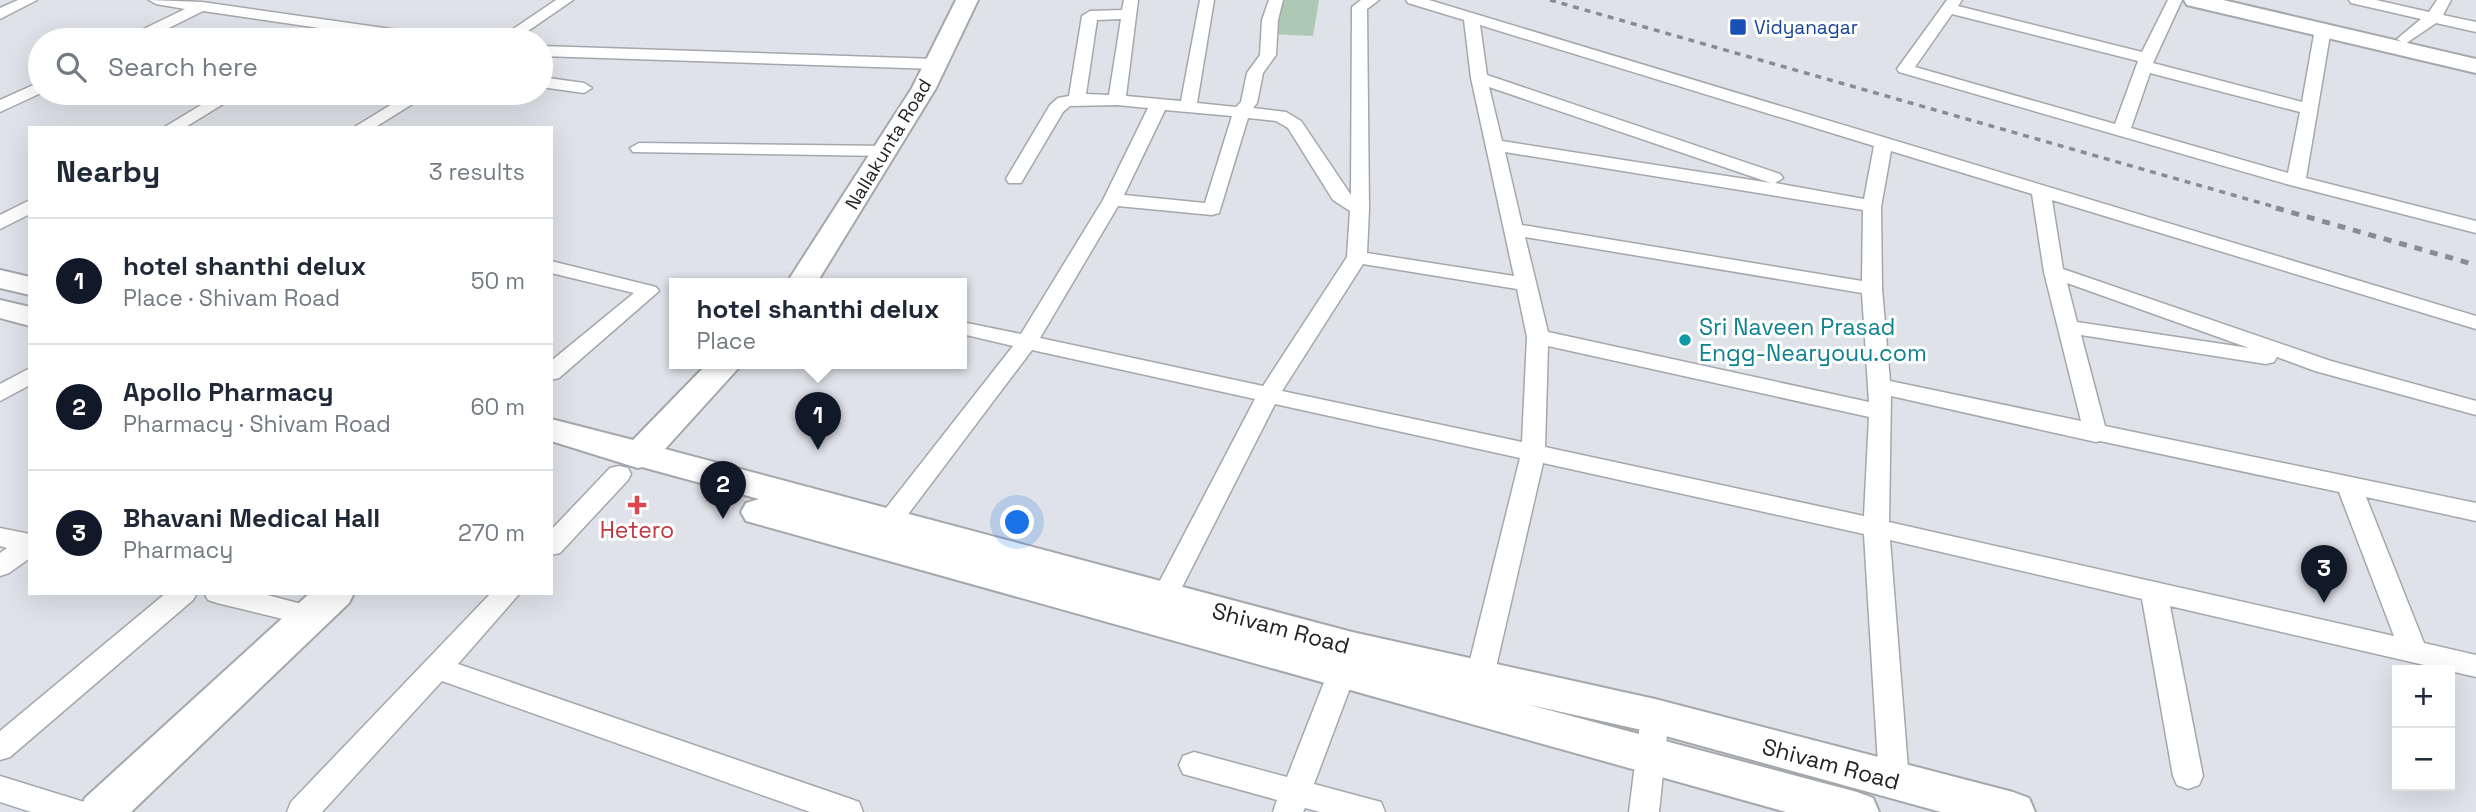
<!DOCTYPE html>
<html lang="en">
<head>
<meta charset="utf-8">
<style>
	body { margin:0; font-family:"Space Grotesk",sans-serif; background:#f2f2f3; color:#1f2937 }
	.controls { position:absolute; right:21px; bottom:21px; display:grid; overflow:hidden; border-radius:0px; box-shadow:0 7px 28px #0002 }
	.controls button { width:63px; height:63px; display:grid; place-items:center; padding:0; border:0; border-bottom:2px solid #e0e1e3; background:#fff; color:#1f2937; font:35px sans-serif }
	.you { position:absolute; left:1018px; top:523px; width:24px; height:24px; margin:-18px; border:5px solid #fff; border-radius:50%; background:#1a73e8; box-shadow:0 0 0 10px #1a73e833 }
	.badge { display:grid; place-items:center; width:46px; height:46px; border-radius:50%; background:#111827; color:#fff; font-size:23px; font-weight:700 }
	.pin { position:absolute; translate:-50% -58px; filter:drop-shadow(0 2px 4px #0008) }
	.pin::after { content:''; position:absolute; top:37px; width:24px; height:21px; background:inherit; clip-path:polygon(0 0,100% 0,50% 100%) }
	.popup { position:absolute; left:669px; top:278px; width:298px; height:91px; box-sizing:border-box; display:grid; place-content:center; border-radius:0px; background:#fff; filter:drop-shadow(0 2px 5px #0005); font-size:23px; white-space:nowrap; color:#747a83 }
	.popup b { font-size:26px; color:#1f2937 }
	.popup::after { content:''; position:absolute; left:50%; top:100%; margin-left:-14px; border:14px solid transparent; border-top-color:#fff }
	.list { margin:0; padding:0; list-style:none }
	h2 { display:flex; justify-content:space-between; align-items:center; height:91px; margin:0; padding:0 28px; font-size:30px }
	h2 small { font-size:23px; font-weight:400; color:#747a83 }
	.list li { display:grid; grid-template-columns:46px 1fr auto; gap:21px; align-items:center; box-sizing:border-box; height:126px; padding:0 28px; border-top:2px solid #e0e1e3 }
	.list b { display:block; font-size:26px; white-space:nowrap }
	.list p { margin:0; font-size:23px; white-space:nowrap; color:#747a83 }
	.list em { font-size:23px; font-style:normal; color:#747a83 }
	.icon { flex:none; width:38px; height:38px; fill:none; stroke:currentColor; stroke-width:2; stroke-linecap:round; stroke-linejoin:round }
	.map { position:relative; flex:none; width:2476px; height:812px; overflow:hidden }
	.search { position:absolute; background:#fff; box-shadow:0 7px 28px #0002; left:28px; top:28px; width:525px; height:77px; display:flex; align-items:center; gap:18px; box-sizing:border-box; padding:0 24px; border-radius:38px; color:#747a83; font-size:26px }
	.panel { position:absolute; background:#fff; box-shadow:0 7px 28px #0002; left:28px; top:126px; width:525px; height:469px; border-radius:0px }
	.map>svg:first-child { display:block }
	.green { fill:#adc9b4 }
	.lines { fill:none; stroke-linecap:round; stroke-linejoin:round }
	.street-casing { stroke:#a4a7ac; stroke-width:3 }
	.secondary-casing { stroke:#a4a7ac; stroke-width:4 }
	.street { fill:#fff; fill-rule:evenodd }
	.secondary { fill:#fff; fill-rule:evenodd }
	.rail-far1 { stroke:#898b8f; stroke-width:3.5; stroke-dasharray:6 6; stroke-linecap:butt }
	.rail { stroke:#898b8f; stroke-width:5; stroke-dasharray:8 8; stroke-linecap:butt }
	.transit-dot { fill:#1a4fb4; stroke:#fff; stroke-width:2.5 }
	.culture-dot { fill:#0f9aa8; stroke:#fff; stroke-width:2.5 }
	.health-dot { fill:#e0444e; stroke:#fff; stroke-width:2.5 }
	.labels { text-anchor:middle; stroke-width:6; stroke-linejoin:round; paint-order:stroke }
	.far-transit-label { font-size:19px; fill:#164399; stroke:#fff; text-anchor:start }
	.far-street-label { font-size:19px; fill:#232426; stroke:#fff }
	.culture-label { font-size:23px; fill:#0d838f; stroke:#fff; text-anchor:start }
	.health-label { font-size:23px; fill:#be3a42; stroke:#fff }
	.street-label { font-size:23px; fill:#232426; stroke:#fff }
</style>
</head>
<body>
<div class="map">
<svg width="2476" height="812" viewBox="0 0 2476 812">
	<rect width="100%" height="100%" fill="#dfe2e8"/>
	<path class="green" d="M1277 0H1319L1313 36 1270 34Z"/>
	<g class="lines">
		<g class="street-casing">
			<g id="street">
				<path d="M18 0H37L0 19V8Z"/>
				<path d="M149 0 202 2 433 35 441 40H402L203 11 145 40H125L127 37 185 9 156 4Z"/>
				<path d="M556 0H573L515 40H497Z"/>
				<path d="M1124 0H1138L1126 96 1181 101 1200 0H1214L1197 103 1236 107 1241 102 1247 73 1260 55 1262 20 1269 0H1283L1278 20 1276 55 1263 73 1257 103 1253 108 1286 112 1301 121 1351 195 1352 7 1361 0H1379L1367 9 1369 209 1367 253 1514 276 1471 78 1464 20 1408 3 1406 0H1429L2476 316V329L2052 200 2063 269 2331 361 2476 401V415L2315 371 2277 357 2274 362 2266 364 2081 335 2105 426 2476 503V521L2366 497 2424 643 2476 655V677L2170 606 2203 776 2199 785 2188 789 2177 785 2173 776 2142 599 1890 540 1909 781 1905 790 1894 794 1883 790 1879 781 1864 534 1543 463 1494 676 1490 684 1480 687 1470 684 1466 676 1520 458 1275 404 1174 603 1165 606 1156 603 1152 596 1255 399 1032 350 897 529 888 532 879 529 875 523 879 517 1013 346 962 334V322L1021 334 1103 200 1148 108 1117 105 1070 106 1063 112 1021 183H1009L1006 179 1050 105 1058 98 1069 96 1082 16 1090 11 1122 10ZM1121 19 1109 95 1086 94 1097 20ZM1480 25 1874 146 1864 199 1775 183 1783 178 1780 174 1487 75ZM1489 87 1768 182 1771 183 1502 141ZM1165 110 1232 116 1205 203 1124 195ZM1248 118 1276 121 1288 128 1333 200 1350 211 1347 257 1263 386 1040 338 1118 206 1212 215 1219 213ZM1891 151 2032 194 2044 272 2081 421 1890 381 1882 289 1881 207ZM1505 152 1863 210 1862 281 1522 225ZM1525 237 1862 293 1869 402 1548 332ZM1363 264 1517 289 1527 337 1522 442 1282 391ZM2067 283 2249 348 2077 322ZM1548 346 1869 417 1864 516 1545 447ZM1891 396 2096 442 2100 441 2339 492 2394 636 1889 522Z"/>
				<path d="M1947 0H1962L1958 6 2142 52 2168 0H2182L2153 63 2302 102 2315 29 2323 24 2328 26 2331 29 2306 178 2476 221V233L2290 185 1899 72 1897 69ZM1952 14 2138 61 2115 124 1915 67ZM2150 73 2300 112 2288 173 2131 128Z"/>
				<path d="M2349 0H2376L2429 12 2437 0H2451L2443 15 2476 22V32L2436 23 2405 44 2397 39 2421 19 2351 3Z"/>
				<path d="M541 46 936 59 944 64 936 69 541 56Z"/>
				<path d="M541 77 584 83 592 88 584 93 541 87Z"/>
				<path d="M40 82 41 93 0 112V100Z"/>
				<path d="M221 93H241L184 128H163Z"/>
				<path d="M410 93H430L374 128H353Z"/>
				<path d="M639 143 886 146 895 151 886 156 633 152 630 148Z"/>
				<path d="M30 200V214L0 229V215Z"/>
				<path d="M551 261 656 287 659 291 559 378 551 380V361L634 293 551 273Z"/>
				<path d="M30 368V385L0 401V384Z"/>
				<path d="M619 466 628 468 631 474 628 480 560 553 551 555V530L610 468Z"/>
				<path d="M0 528 30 534V558L9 573 0 576V553L7 548 0 546Z"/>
				<path d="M166 593H197L193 600 10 757 0 760V731Z"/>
				<path d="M204 593H260L320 609 324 616 320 623 311 626 217 603 208 600Z"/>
				<path d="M491 593H520L458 664 848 798 859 802 863 812H810L442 681 322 812H287L291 802Z"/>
				<path d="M1342 661 1352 664 1356 672 1314 784 1381 802 1385 812H1320L1305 808 1303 812H1273L1277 800 1183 774 1179 765 1183 756 1194 752 1287 777 1328 672 1332 664Z"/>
				<path d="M1655 704 1665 708 1669 716 1659 812H1629L1641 716 1645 708Z"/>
				<path d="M0 776 84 802 88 812H31L0 802Z"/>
			</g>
		</g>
		<g class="secondary-casing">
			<g id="secondary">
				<path d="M956 0H978L936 88 816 284H786L912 88Z"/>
				<path d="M2184 0H2223L2476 59V73L2187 5Z"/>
				<path d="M0 270 30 277V295L0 288Z"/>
				<path d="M0 300 30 307V326L0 318Z"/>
				<path d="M707 364H742L665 449 1352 632 1655 699 2013 792 2029 798 2035 812H1941L1655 733 1526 704 1857 792 1873 798 1879 812H1786L746 521 741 512 746 503 759 499 642 467 638 468 551 441V419L633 440Z"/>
				<path d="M310 593H354L349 603 131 812H79L85 798Z"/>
			</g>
		</g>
		<use href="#street" class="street"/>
		<use href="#secondary" class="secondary"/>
		<path class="rail-far1" d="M1550 0 2282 209"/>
		<path class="rail" d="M2276 208 2476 265"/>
	</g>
	<rect class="transit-dot" x="1729" y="18" width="18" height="18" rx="3.5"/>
	<circle class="culture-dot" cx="1685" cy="340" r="7"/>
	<path class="health-dot" d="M633.5 494.5h7v7h7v7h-7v7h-7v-7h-7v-7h7z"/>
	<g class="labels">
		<g class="far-transit-label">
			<text x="1754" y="34">Vidyanagar</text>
		</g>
		<g class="far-street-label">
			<text transform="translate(888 144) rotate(-59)" y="7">Nallakunta Road</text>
		</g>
		<g class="culture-label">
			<text x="1699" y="335">Sri Naveen Prasad<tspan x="1699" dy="26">Engg-Nearyouu.com</tspan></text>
		</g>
		<g class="health-label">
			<text x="637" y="538">Hetero</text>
		</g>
		<g class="street-label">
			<text transform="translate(1281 628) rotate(15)" y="8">Shivam Road</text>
			<text transform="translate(1831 764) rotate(15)" y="8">Shivam Road</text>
		</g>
	</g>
</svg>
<div class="controls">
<button>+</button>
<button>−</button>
</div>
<div class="you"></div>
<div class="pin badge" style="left:818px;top:450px">1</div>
<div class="popup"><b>hotel shanthi delux</b>Place</div>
<div class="pin badge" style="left:723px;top:519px">2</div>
<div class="pin badge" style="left:2324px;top:603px">3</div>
<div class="search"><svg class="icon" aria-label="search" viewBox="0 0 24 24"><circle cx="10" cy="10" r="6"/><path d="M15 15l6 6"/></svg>Search here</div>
<section class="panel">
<h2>Nearby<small>3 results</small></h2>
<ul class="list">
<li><span class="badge">1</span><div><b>hotel shanthi delux</b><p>Place · Shivam Road</p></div><em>50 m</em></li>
<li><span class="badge">2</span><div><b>Apollo Pharmacy</b><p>Pharmacy · Shivam Road</p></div><em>60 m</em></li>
<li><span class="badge">3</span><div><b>Bhavani Medical Hall</b><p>Pharmacy</p></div><em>270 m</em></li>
</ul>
</section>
</div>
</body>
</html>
